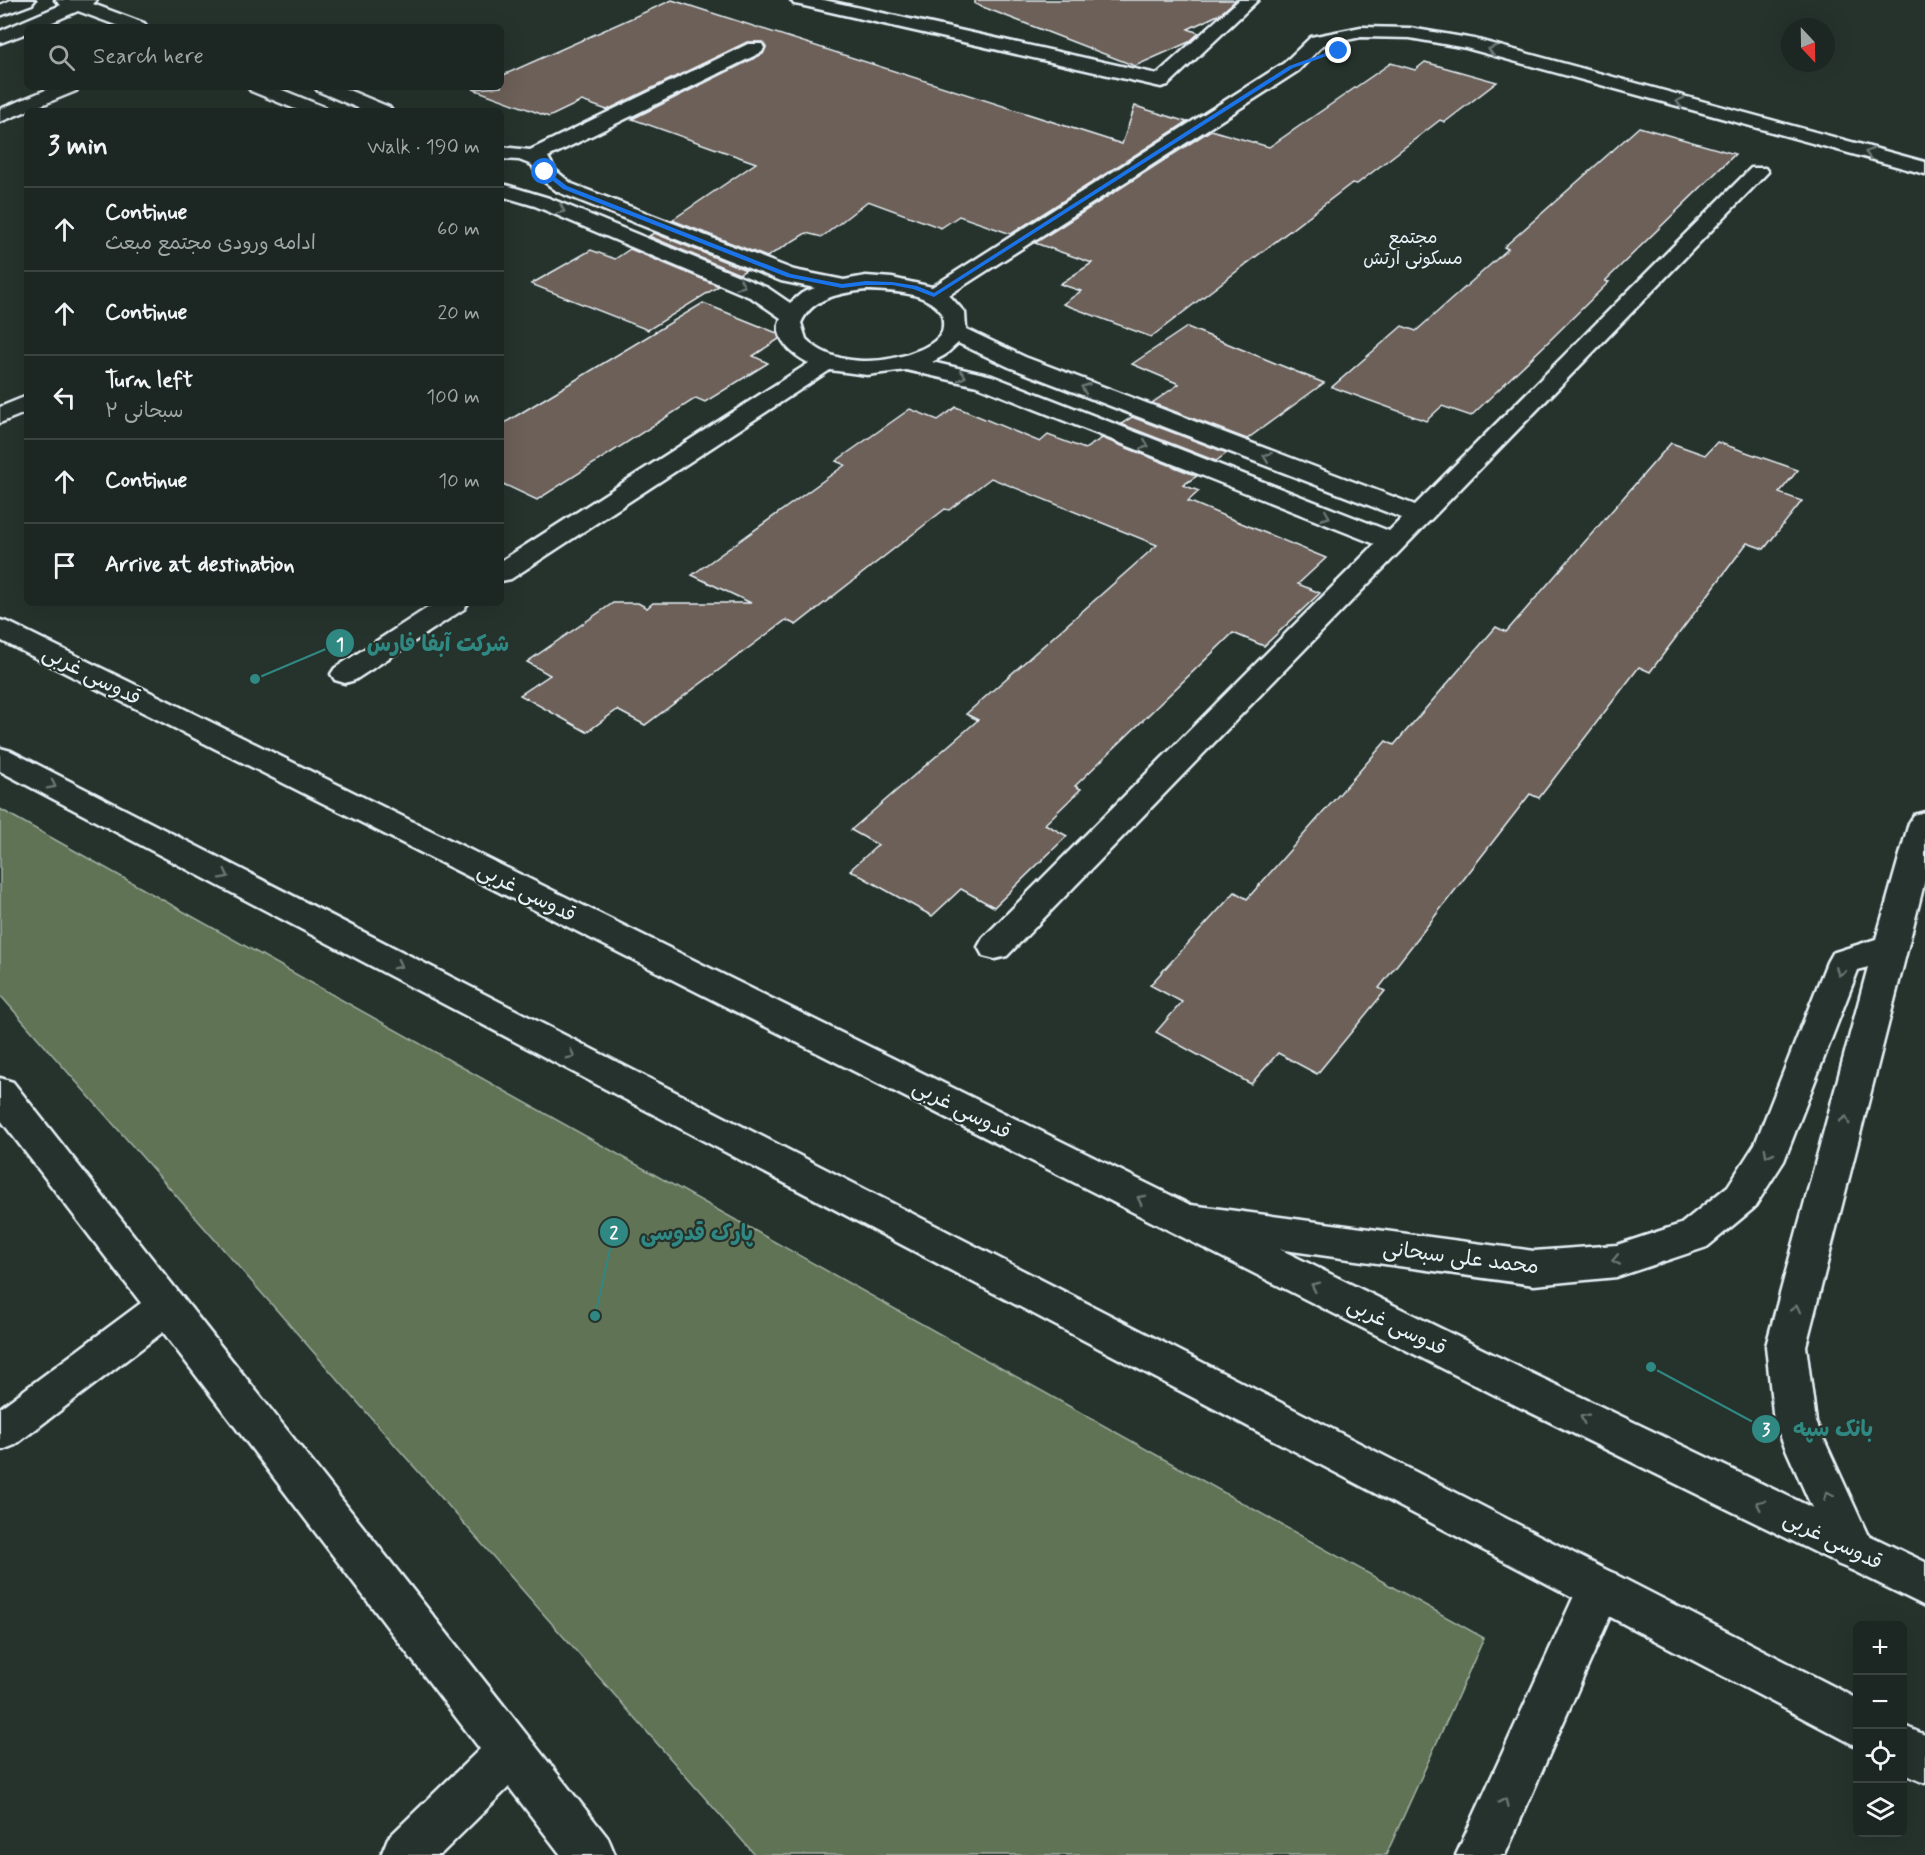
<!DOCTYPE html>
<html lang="en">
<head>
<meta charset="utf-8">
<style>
	body { margin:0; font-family:Mynerve,"Playpen Sans Arabic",sans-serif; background:#29322f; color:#f1f3f6 }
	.controls { position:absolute; right:18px; bottom:18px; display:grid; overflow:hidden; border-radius:9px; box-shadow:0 6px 24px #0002 }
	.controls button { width:54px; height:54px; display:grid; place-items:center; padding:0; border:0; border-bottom:2px solid #3a4340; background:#1c2622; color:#f1f3f6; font:30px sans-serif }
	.compass { position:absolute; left:1781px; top:18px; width:54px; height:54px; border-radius:50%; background:#1c2622; box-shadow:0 6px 24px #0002; rotate:158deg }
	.stop { position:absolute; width:18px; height:18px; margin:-14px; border:4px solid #1a73e8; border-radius:50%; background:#fff }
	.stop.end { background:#1a73e8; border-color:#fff; box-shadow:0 2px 6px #0008 }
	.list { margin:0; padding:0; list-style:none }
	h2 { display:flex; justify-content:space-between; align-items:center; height:78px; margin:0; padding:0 24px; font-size:26px }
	h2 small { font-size:20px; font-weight:400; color:#a0a5a5 }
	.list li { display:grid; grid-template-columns:39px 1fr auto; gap:18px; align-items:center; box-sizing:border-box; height:84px; padding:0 24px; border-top:2px solid #3a4340 }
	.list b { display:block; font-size:22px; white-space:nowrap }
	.list p { margin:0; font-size:20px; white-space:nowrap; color:#a0a5a5 }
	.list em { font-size:20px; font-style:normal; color:#a0a5a5 }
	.icon { flex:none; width:33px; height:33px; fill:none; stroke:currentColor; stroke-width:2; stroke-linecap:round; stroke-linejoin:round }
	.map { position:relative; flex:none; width:1925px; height:1855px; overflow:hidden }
	.search { position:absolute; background:#1c2622; box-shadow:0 6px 24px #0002; left:24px; top:24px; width:480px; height:66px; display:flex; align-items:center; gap:15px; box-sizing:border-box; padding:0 21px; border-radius:9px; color:#a0a5a5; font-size:22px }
	.panel { position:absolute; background:#1c2622; box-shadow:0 6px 24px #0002; left:24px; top:108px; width:480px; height:498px; border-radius:9px }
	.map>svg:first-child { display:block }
	.green { fill:#607355; stroke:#a4b2a6; stroke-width:1.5 }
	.building { fill:#6c6059; stroke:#e8f1f8; stroke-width:1.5 }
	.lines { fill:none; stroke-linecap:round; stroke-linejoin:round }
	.minor-casing { stroke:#e8f1f8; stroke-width:5 }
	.major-casing { stroke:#e8f1f8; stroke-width:5 }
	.minor { fill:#26332d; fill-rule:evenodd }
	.major { fill:#26332d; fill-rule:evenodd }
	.oneway { stroke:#6a7674 }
	.route { fill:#1a73e8 }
	.labels { text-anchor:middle; stroke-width:4.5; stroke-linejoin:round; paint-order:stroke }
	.far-neighbourhood-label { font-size:18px; fill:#e8f1f8; stroke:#26332d }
	.street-label { font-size:21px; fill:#e8f1f8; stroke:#26332d }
	.leader { fill:none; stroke:#308883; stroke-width:2 }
	.callout-dot { fill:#308883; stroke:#26332d; stroke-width:2 }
	.mark-label { font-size:18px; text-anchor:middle; font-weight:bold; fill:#fff }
	.callout-label { font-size:22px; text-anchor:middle; font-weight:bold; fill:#308883; stroke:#26332d; stroke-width:4.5; stroke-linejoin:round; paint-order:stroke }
</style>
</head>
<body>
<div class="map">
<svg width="1925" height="1855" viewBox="0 0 1925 1855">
	<rect width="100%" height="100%" fill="#26332d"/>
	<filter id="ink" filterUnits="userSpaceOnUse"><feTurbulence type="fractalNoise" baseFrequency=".0167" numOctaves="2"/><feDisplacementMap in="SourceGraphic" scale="12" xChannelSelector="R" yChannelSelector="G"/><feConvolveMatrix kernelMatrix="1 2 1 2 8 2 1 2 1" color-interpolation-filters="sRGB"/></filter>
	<g filter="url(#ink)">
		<path class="green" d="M0 809 1484 1638 1386 1855H755L0 995Z"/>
		<g class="building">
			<path d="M672 0 1122 144 1135 106 1187 122 1011 234 959 216 941 228 868 201 822 237 806 233 767 257 672 220 756 163 632 119 763 54 766 47 762 42H747L607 110 582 101 549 117 473 89 501 87V76Z"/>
			<path d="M975 0H1236L1220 14 1188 29 1199 33 1189 42 1135 66 975 4Z"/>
			<path d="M1425 62 1497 82 1445 122 1440 120 1357 184 1352 183 1151 337 1063 304 1081 291 1060 284 1092 263 1035 243 1211 130 1269 147 1391 63 1415 70Z"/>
			<path d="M1639 127 1735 154 1605 281 1609 282 1545 345 1471 416 1442 406 1426 421 1332 387 1402 326 1416 331 1508 249 1504 247Z"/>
			<path d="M654 233 746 270 739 274 649 236Z"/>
			<path d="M630 249 719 286 648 330 531 284 591 250 615 259Z"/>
			<path d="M703 303 777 333 779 339 753 356 768 363 705 402 696 398 537 500 501 483V425Z"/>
			<path d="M1187 327 1324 383 1247 439 1152 403 1179 384 1132 364Z"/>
			<path d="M956 407 1040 442 1048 435 1085 449 1102 438 1197 476 1183 485 1199 491 1188 501 1326 558 1298 584 1320 593 1264 646 1233 633 1075 786 1081 789 1045 824 1067 836 994 907 961 889 932 916 850 870 878 845 851 830 978 720 966 714 1157 545 991 478 949 510 945 509 796 625 786 620 645 725 617 710 587 732 520 695 550 675 527 662 613 603H638L647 608 653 603H751L692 575 845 465 836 461 910 409 938 420Z"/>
			<path d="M1132 417 1227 453 1216 461 1121 424Z"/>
			<path d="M1717 442 1798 470 1779 493 1802 501 1764 549 1747 543 1650 672 1639 667 1539 798 1530 794 1379 988 1385 991 1317 1074 1278 1053 1251 1084 1156 1032 1182 1002 1150 985 1235 892 1247 899 1386 741 1394 745 1496 627 1506 632 1671 443 1705 455Z"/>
		</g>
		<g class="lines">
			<g class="minor-casing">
				<g id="minor">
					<path d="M55 0H97L93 4 144 23 147 27H121L78 11 41 27H27V33L0 43V31L61 5Z"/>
					<path d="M791 0H824L1157 74 1239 0H1258L1168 85 1161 87 800 5 794 4Z"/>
					<path d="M1361 27 1410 28 1474 39 1925 162V174L1466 48 1410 38 1361 37 1323 45 1298 71 949 295 965 313 966 329 1025 357 1415 505 1751 168H1765L1768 172 1007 956 995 959 983 956 978 947 983 938 1375 544 977 386 906 370 867 375 830 370 511 579 501 581V561L809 363C793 355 772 338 781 318L752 298 535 206 501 196V186L506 185 549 198 768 288 790 303 802 293 815 288 781 281 558 192 538 177 532 165 519 160 501 159V147L530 150 748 44H762L764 48 762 52 548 157 555 170 572 184 794 270 844 280 866 276 892 278 932 287 1284 63 1311 37ZM866 290C891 291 926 291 942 313 943 319 944 326 942 332 938 341 925 348 916 351 883 365 833 367 806 339L801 323C812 297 841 293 866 290ZM958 343 1009 367 1402 518 1389 531 992 376 932 362 945 355Z"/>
					<path d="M53 87H79L76 91 0 122V109Z"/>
					<path d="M248 87H275L324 107 327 111H300L251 91Z"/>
					<path d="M315 87H341L389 107 392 111H365L318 91Z"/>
					<path d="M27 396V412L0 423V407Z"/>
					<path d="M435 603H468L464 609 355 680 345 683 335 680 331 674 335 668Z"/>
					<path d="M1925 812V880L1806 1346 1816 1422 1874 1549 1867 1564 1852 1570 1837 1564 1774 1422 1766 1346 1868 967 1858 970 1784 1161 1754 1208 1707 1247 1617 1277 1534 1285 1191 1237 1178 1232 1172 1221 1178 1210 1191 1205 1534 1251 1617 1245 1681 1224 1728 1186 1755 1144 1827 962 1832 953 1876 939 1909 823 1914 815Z"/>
					<path d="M0 1078 13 1082 608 1838 615 1855H561L509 1787 440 1855H381L388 1838 480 1749 163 1332 15 1445 0 1451V1408L141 1303 0 1119Z"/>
					<path d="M1600 1568 1616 1574 1622 1589 1505 1855H1456L1584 1574Z"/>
				</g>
			</g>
			<g class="major-casing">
				<g id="major">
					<path d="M11 0H35L32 4 0 16V5Z"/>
					<path d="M0 620 10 623 1529 1372 1925 1562V1606L1501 1398 0 640Z"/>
					<path d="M0 748 11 751 1858 1699V1747L0 771Z"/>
					<path d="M1902 1725 1925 1735V1783L1902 1773Z"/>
				</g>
			</g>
			<use href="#minor" class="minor"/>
			<use href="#major" class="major"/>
		</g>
		<defs><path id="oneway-chevron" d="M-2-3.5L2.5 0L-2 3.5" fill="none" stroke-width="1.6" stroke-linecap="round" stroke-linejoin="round" transform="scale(1.5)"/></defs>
		<g class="oneway">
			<use href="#oneway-chevron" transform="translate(1492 50) rotate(-165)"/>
			<use href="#oneway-chevron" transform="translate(1680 102) rotate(-165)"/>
			<use href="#oneway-chevron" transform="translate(1869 153) rotate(-165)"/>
			<use href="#oneway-chevron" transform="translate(561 210) rotate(23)"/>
			<use href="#oneway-chevron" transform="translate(741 285) rotate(23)"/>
			<use href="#oneway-chevron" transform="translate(962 376) rotate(13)"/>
			<use href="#oneway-chevron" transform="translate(1085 388) rotate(-159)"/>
			<use href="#oneway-chevron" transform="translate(1145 445) rotate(22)"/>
			<use href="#oneway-chevron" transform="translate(1267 457) rotate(-159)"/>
			<use href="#oneway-chevron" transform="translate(1326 516) rotate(22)"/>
			<use href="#oneway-chevron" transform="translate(52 785) rotate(27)"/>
			<use href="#oneway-chevron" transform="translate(225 875) rotate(27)"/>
			<use href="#oneway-chevron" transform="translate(398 965) rotate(27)"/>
			<use href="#oneway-chevron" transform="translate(1840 972) rotate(111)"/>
			<use href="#oneway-chevron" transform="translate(571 1055) rotate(27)"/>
			<use href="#oneway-chevron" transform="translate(1845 1120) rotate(-75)"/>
			<use href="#oneway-chevron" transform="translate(1768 1153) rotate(118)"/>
			<use href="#oneway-chevron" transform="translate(1141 1199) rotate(-153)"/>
			<use href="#oneway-chevron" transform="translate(1616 1260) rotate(169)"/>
			<use href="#oneway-chevron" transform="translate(1315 1286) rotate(-154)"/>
			<use href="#oneway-chevron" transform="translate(1796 1309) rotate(-75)"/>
			<use href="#oneway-chevron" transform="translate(1584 1418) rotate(-154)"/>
			<use href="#oneway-chevron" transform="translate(1828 1495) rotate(-114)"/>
			<use href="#oneway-chevron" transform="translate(1760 1504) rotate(-154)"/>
			<use href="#oneway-chevron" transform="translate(1504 1802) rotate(-66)"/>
		</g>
	</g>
	<path class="route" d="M1337 49 1341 51 1293 68 934 297 913 289 892 285H866L842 288 787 277 563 189 542 172 547 171 567 186 791 274 842 284 866 281 892 282 917 286 934 293 1289 66Z"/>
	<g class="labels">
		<g class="far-neighbourhood-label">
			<text x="1413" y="243">مجتمع<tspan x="1413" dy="21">مسکونی ارتش</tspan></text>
		</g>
		<g class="street-label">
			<text transform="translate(92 675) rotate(27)" y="7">قدوسی غربی</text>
			<text transform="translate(527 892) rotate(27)" y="7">قدوسی غربی</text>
			<text transform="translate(962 1109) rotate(27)" y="7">قدوسی غربی</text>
			<text transform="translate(1461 1257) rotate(7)" y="7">محمد علی سبحانی</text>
			<text transform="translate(1397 1326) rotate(26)" y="7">قدوسی غربی</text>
			<text transform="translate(1833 1540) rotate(26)" y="7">قدوسی غربی</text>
		</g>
	</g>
	<path class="leader" d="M255 679L340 643M595 1316L614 1232M1651 1367L1766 1429"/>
	<g class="callout-dot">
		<circle cx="255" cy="679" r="6"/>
		<circle cx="595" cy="1316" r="6"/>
		<circle cx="1651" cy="1367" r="6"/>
		<circle cx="340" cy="643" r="15"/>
		<circle cx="614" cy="1232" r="15"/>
		<circle cx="1766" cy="1429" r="15"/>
	</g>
	<g class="mark-label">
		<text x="340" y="650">1</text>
		<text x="614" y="1238">2</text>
		<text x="1766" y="1435">3</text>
	</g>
	<g class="callout-label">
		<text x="438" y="651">شرکت آبفا فارس</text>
		<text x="697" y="1240">پارک قدوسی</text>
		<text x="1833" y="1436">بانک سپه</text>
	</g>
</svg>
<div class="controls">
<button>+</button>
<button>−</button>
<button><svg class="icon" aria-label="locate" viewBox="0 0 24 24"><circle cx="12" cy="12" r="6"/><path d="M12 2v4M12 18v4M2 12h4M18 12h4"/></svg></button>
<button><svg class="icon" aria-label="layers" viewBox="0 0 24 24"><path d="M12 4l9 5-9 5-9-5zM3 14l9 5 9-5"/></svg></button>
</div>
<svg class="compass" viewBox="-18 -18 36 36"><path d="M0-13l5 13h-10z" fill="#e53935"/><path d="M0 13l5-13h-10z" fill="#a0a5a5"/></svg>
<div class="stop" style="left:545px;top:172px"></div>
<div class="stop end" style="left:1339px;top:51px"></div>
<div class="search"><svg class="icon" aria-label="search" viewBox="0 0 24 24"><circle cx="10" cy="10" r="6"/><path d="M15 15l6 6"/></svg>Search here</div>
<section class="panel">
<h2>3 min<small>Walk · 190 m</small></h2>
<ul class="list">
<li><svg class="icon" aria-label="ahead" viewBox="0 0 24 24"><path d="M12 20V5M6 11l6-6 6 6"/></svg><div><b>Continue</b><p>ادامه ورودی مجتمع مبعث</p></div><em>60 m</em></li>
<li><svg class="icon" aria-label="ahead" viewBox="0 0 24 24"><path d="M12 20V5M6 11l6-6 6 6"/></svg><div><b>Continue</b></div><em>20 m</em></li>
<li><svg class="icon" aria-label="left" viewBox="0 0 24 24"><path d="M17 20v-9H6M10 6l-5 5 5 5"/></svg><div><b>Turn left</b><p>سبحانی ۲</p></div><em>100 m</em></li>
<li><svg class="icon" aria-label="ahead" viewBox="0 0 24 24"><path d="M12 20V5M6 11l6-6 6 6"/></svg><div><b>Continue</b></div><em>10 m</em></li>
<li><svg class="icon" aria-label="arrive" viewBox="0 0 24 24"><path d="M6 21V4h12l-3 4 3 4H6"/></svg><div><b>Arrive at destination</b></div></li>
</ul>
</section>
</div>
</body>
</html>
